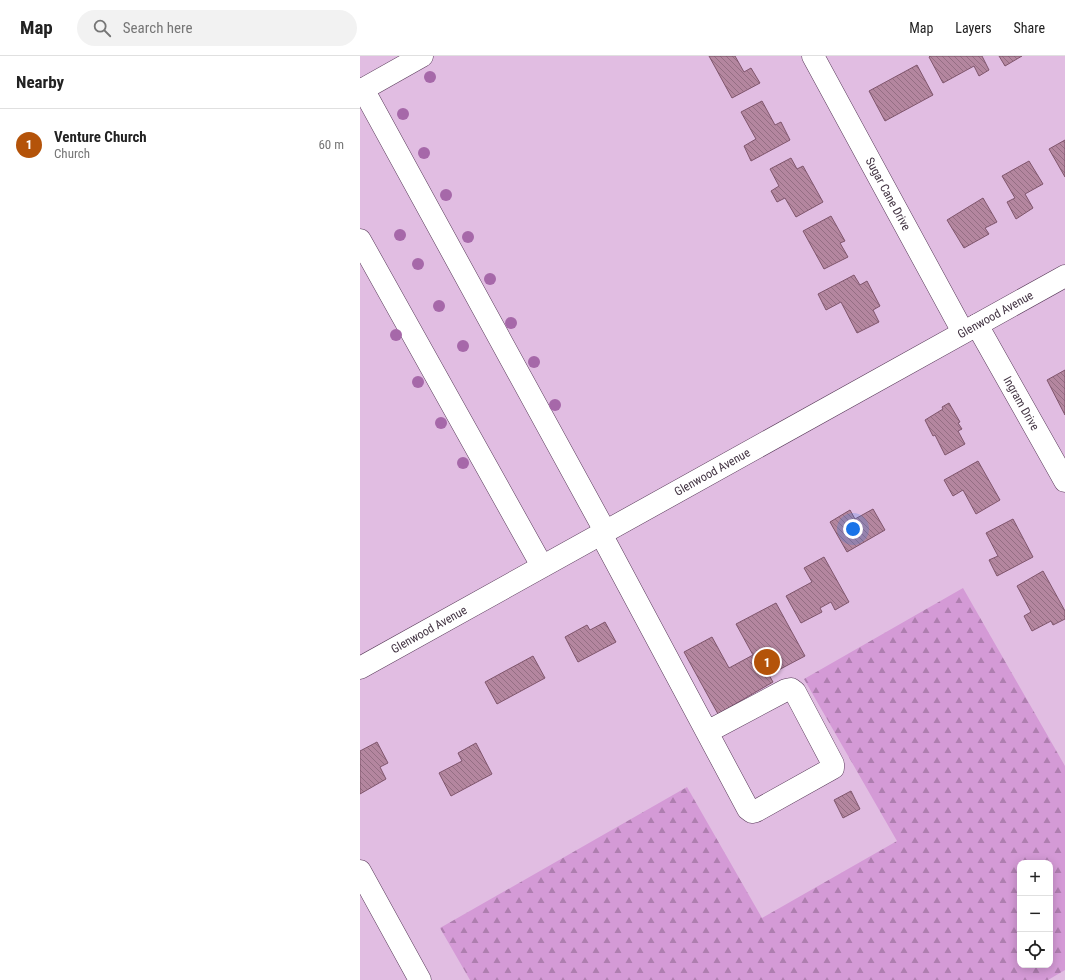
<!DOCTYPE html>
<html lang="en">
<head>
<meta charset="utf-8">
<style>
	body { margin:0; font-family:"Roboto Condensed",sans-serif; background:#f2f2f2; color:#222 }
	.controls { position:absolute; right:12px; bottom:12px; display:grid; overflow:hidden; border-radius:8px; box-shadow:0 2px 10px #0003 }
	.controls button { width:36px; height:36px; display:grid; place-items:center; padding:0; border:0; border-bottom:1px solid #e0e0e0; background:#fff; color:#222; font:20px sans-serif }
	.you { position:absolute; left:493px; top:473px; width:14px; height:14px; margin:-10px; border:3px solid #fff; border-radius:50%; background:#1a73e8; box-shadow:0 0 0 6px #1a73e833 }
	.badge { display:grid; place-items:center; width:26px; height:26px; border-radius:50%; background:#b45309; color:#fff; font-size:13px; font-weight:700 }
	.pin { position:absolute; translate:-50% -50%; border:2px solid #fff; box-shadow:0 1px 4px #0006 }
	.list { margin:0; padding:0; list-style:none }
	h2 { display:flex; justify-content:space-between; align-items:center; height:52px; margin:0; padding:0 16px; font-size:17px }
	h2 small { font-size:13px; font-weight:400; color:#767676 }
	.list li { display:grid; grid-template-columns:26px 1fr auto; gap:12px; align-items:center; box-sizing:border-box; height:72px; padding:0 16px; border-top:1px solid #e0e0e0 }
	.list b { display:block; font-size:15px; white-space:nowrap }
	.list p { margin:0; font-size:13px; white-space:nowrap; color:#767676 }
	.list em { font-size:13px; font-style:normal; color:#767676 }
	.icon { flex:none; width:22px; height:22px; fill:none; stroke:currentColor; stroke-width:2; stroke-linecap:round; stroke-linejoin:round }
	.map { position:relative; flex:none; width:705px; height:924px; overflow:hidden }
	header { display:flex; align-items:center; gap:24px; box-sizing:border-box; height:56px; padding:0 20px; background:#fff; border-bottom:1px solid #e0e0e0 }
	header strong { font-size:19px }
	nav { display:flex; gap:22px; margin-inline-start:auto; font-size:14px }
	.search { width:280px; height:36px; background:#f2f2f2; display:flex; align-items:center; gap:10px; box-sizing:border-box; padding:0 14px; border-radius:22px; color:#767676; font-size:15px }
	main { display:flex }
	aside { flex:1; background:#fff }
	.map>svg:first-child { display:block }
	.forest { fill:url(#forest-firs); fill-rule:evenodd }
	.building { fill:url(#building-back-hatch); stroke:#7f556c }
	.lines { fill:none; stroke-linecap:round; stroke-linejoin:round }
	.minor-casing { stroke:#573958; stroke-width:23 }
	.minor { stroke:#fff; stroke-width:22 }
	.tree { fill:#a668a9 }
	.labels { text-anchor:middle; stroke-width:4; stroke-linejoin:round; paint-order:stroke }
	.street-label { font-size:12px; fill:#423342; stroke:#e1bde2 }
</style>
</head>
<body>
<header>
<strong>Map</strong>
<div class="search"><svg class="icon" aria-label="search" viewBox="0 0 24 24"><circle cx="10" cy="10" r="6"/><path d="M15 15l6 6"/></svg>Search here</div>
<nav><a>Map</a><a>Layers</a><a>Share</a></nav>
</header>
<main>
<aside>
<h2>Nearby<small></small></h2>
<ul class="list">
<li><span class="badge">1</span><div><b>Venture Church</b><p>Church</p></div><em>60 m</em></li>
</ul>
</aside>
<div class="map">
<svg width="705" height="924" viewBox="0 0 705 924">
	<defs>
		<pattern id="forest-firs" width="22" height="20" patternUnits="userSpaceOnUse"><rect width="22" height="20" fill="#d49ad6"/><path d="M5 1l3.5 6h-7zM16 11l3.5 6h-7z" fill="#ae7eaf"/></pattern>
		<pattern id="building-back-hatch" width="6" height="6" patternUnits="userSpaceOnUse"><rect width="6" height="6" fill="#b4869f"/><path d="M-1 5l2 2M0 0l6 6M5-1l2 2" fill="none" stroke="#946e83"/></pattern>
	</defs>
	<rect width="100%" height="100%" fill="#e1bde2"/>
	<path class="forest" d="M603 532 705 710V914L688 924H110L80 872 327 731 402 862 537 785 444 623ZM660 807H690V909H660Z"/>
	<g class="building">
		<path d="M349 0H375L384 16 391 12 400 27 372 42Z"/>
		<path d="M570 0H622L629 14 619 20 614 10 583 27 569 1Z"/>
		<path d="M639 0H662L645 10Z"/>
		<path d="M557 9 573 39 525 65 509 35Z"/>
		<path d="M402 45 415 69 421 66 430 84 391 105 384 90 396 83 381 56Z"/>
		<path d="M705 84V121L689 93Z"/>
		<path d="M431 102 437 113 443 110 463 146 436 161 425 142 417 146 411 135 419 130 410 113Z"/>
		<path d="M669 105 683 128 665 138 673 152 656 163 647 146 655 142 642 120Z"/>
		<path d="M623 142 637 166 625 172 629 178 604 192 587 164Z"/>
		<path d="M471 160 485 185 480 187 488 201 464 213 443 175Z"/>
		<path d="M494 219 500 229 507 225 520 250 513 254 519 266 497 277 481 246 466 254 458 238Z"/>
		<path d="M705 314V359L687 324Z"/>
		<path d="M589 347 600 366 598 367 602 373 598 375 605 388 585 399 575 379 573 380 565 364 583 353 582 351Z"/>
		<path d="M618 405 640 444 616 458 603 434 593 440 584 424Z"/>
		<path d="M513 453 525 474 487 496 470 466 490 454 495 463Z"/>
		<path d="M653 463 673 501 637 520 629 504 638 500 626 477Z"/>
		<path d="M464 501 489 546 475 554 471 546 460 552 462 556 441 567 426 540 452 526 444 512Z"/>
		<path d="M683 515 705 555V563L693 569 691 565 672 575 664 560 671 556 657 530Z"/>
		<path d="M416 547 445 600 409 619 413 626 358 658 324 596 352 581 369 612 393 599 376 568Z"/>
		<path d="M245 566 256 586 218 606 205 581 227 569 230 574Z"/>
		<path d="M173 600 185 622 137 648 125 626Z"/>
		<path d="M17 686 28 707 20 711 26 723 0 738V695Z"/>
		<path d="M116 687 132 718 91 740 79 717 102 705 98 697Z"/>
		<path d="M491 735 500 753 483 762 474 744Z"/>
	</g>
	<g class="lines">
		<g class="minor-casing">
			<g id="minor">
				<path id="s1" d="M453 0 603 276"/>
				<path d="M3 33 245 475"/>
				<path d="M0 35 62 0"/>
				<path d="M0 184 182 510"/>
				<path id="s2" d="M617 269 705 425"/>
				<path d="M241 478 388 753 392 756 396 755 473 712V708L435 636 431 633 426 634 347 676"/>
				<path id="s3" d="M0 612 705 220"/>
				<path d="M0 815 60 924"/>
			</g>
		</g>
		<use href="#minor" class="minor"/>
	</g>
	<g class="tree">
		<circle cx="70" cy="21" r="6"/>
		<circle cx="43" cy="58" r="6"/>
		<circle cx="64" cy="97" r="6"/>
		<circle cx="86" cy="139" r="6"/>
		<circle cx="40" cy="179" r="6"/>
		<circle cx="108" cy="181" r="6"/>
		<circle cx="58" cy="208" r="6"/>
		<circle cx="130" cy="223" r="6"/>
		<circle cx="79" cy="250" r="6"/>
		<circle cx="151" cy="267" r="6"/>
		<circle cx="36" cy="279" r="6"/>
		<circle cx="103" cy="290" r="6"/>
		<circle cx="174" cy="306" r="6"/>
		<circle cx="58" cy="326" r="6"/>
		<circle cx="195" cy="349" r="6"/>
		<circle cx="81" cy="367" r="6"/>
		<circle cx="103" cy="407" r="6"/>
	</g>
	<g class="labels">
		<g class="street-label">
			<text dy="4" stroke="none"><textPath href="#s1" startOffset="157">Sugar Cane Drive</textPath></text>
			<text dy="4" stroke="none"><textPath href="#s3" startOffset="727">Glenwood Avenue</textPath></text>
			<text dy="4" stroke="none"><textPath href="#s2" startOffset="90">Ingram Drive</textPath></text>
			<text dy="4" stroke="none"><textPath href="#s3" startOffset="403">Glenwood Avenue</textPath></text>
			<text dy="4" stroke="none"><textPath href="#s3" startOffset="79">Glenwood Avenue</textPath></text>
		</g>
	</g>
</svg>
<div class="controls">
<button>+</button>
<button>−</button>
<button><svg class="icon" aria-label="locate" viewBox="0 0 24 24"><circle cx="12" cy="12" r="6"/><path d="M12 2v4M12 18v4M2 12h4M18 12h4"/></svg></button>
</div>
<div class="you"></div>
<div class="pin badge" style="left:407px;top:606px">1</div>
</div>
</main>
</body>
</html>
